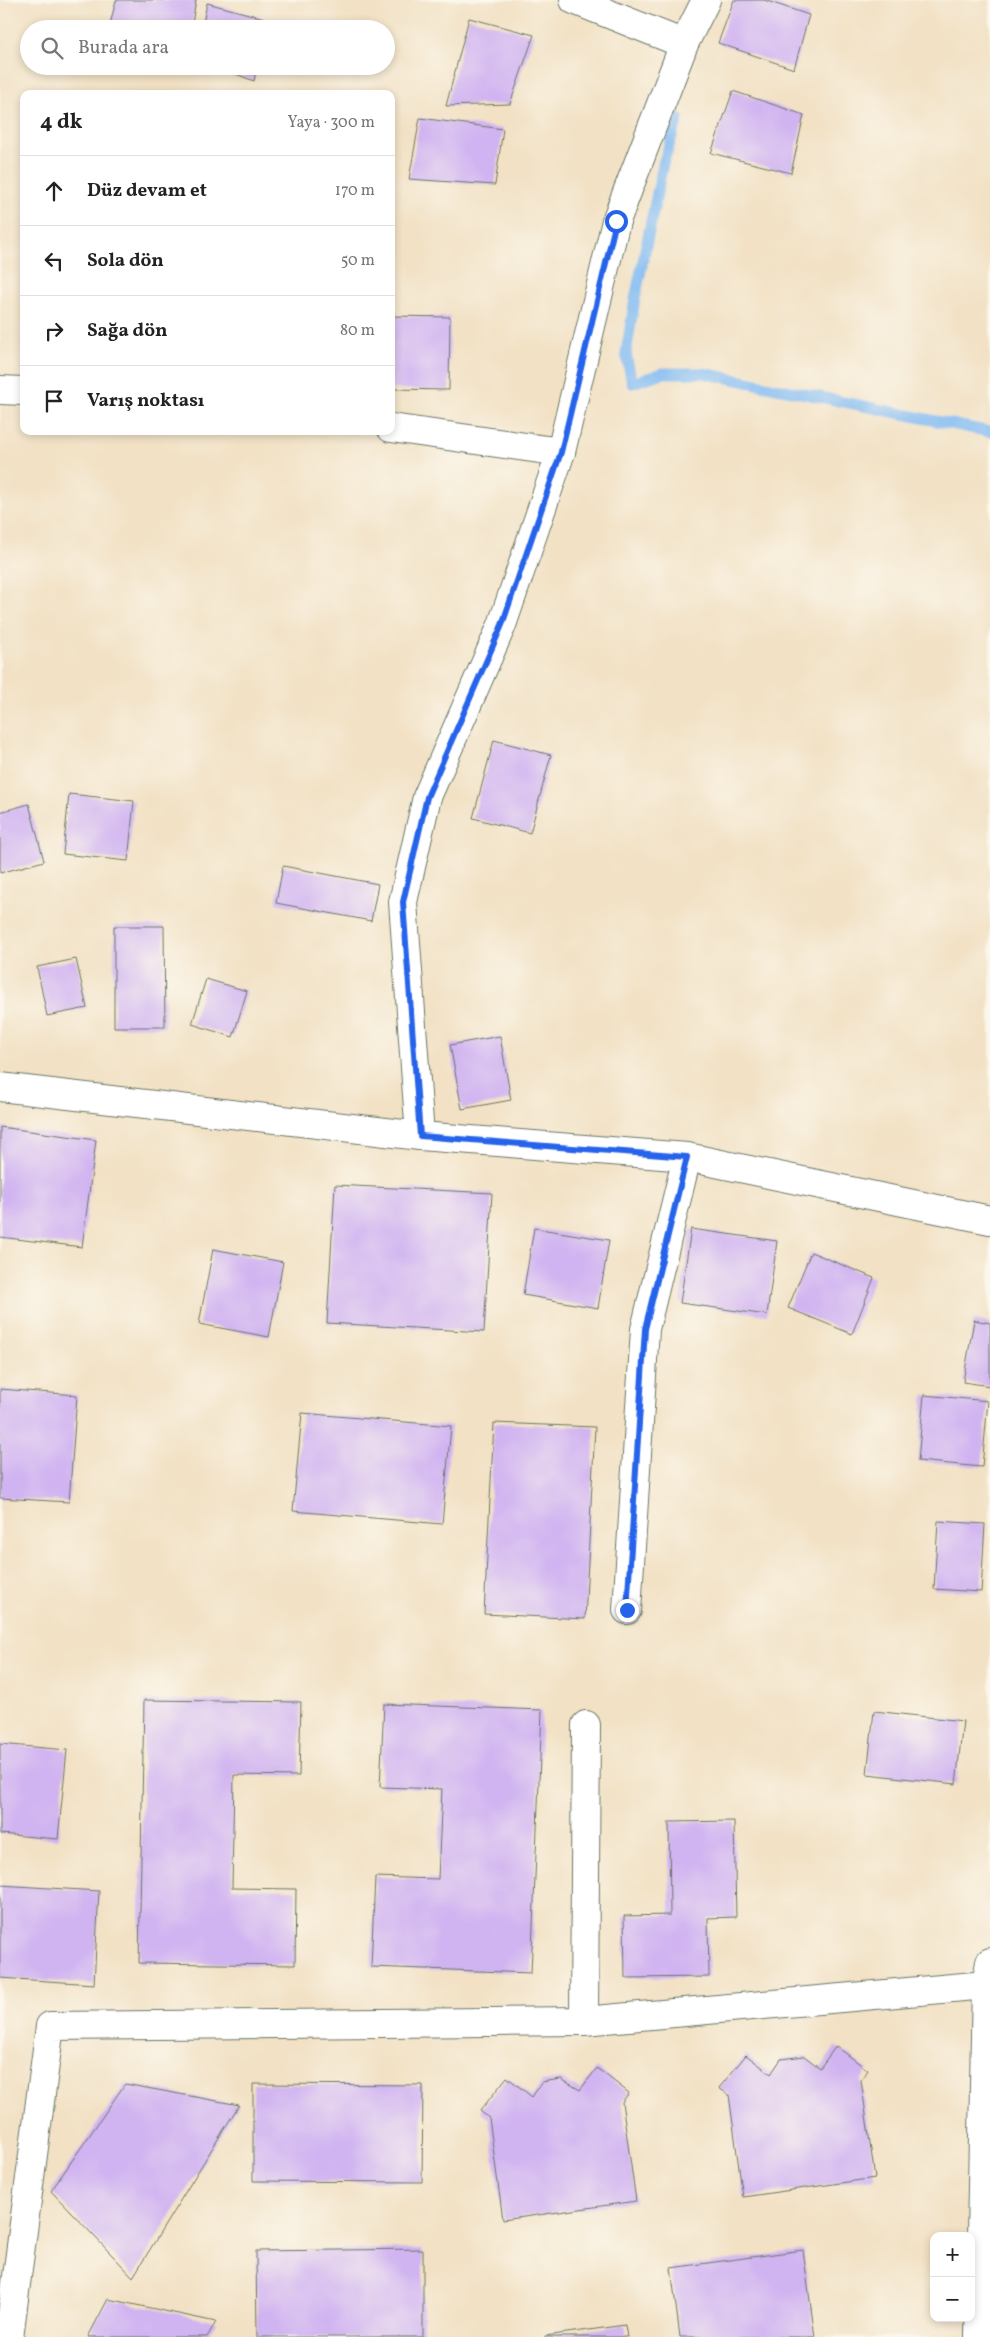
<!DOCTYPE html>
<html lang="tr">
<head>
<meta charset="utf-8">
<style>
	body { margin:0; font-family:Vollkorn,serif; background:#f6f6f6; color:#222 }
	.controls { position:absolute; right:15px; bottom:15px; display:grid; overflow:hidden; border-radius:10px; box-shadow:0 2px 8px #0003 }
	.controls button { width:45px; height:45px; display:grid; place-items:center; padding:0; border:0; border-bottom:1px solid #e0e0e0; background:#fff; color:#222; font:25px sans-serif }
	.stop { position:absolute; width:15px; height:15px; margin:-11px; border:4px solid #2563eb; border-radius:50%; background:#fff }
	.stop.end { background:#2563eb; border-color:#fff; box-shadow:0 1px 5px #0008 }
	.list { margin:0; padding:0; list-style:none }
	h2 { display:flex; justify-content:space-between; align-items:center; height:65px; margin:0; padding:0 20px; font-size:21px }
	h2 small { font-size:16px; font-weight:400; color:#767676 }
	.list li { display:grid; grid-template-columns:32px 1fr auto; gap:15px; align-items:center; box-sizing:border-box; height:70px; padding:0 20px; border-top:1px solid #e0e0e0 }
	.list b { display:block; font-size:19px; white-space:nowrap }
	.list em { font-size:16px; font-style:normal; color:#767676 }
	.icon { flex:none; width:28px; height:28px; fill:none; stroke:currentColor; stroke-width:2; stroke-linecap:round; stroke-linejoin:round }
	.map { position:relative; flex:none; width:990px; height:2337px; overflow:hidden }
	.search { position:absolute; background:#fff; box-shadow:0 2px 8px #0003; left:20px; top:20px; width:375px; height:55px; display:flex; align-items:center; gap:12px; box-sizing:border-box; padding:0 18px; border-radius:28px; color:#767676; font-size:19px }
	.panel { position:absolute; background:#fff; box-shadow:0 2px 8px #0003; left:20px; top:90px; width:375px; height:345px; border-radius:10px }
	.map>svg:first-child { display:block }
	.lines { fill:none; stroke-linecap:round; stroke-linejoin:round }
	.stream { stroke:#80baf2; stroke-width:11 }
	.building { fill:#d0b3f1 }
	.minor-casing { stroke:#697666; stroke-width:30 }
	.minor { stroke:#fff; stroke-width:28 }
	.route { stroke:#2563eb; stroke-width:6 }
</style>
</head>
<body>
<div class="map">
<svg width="990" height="2337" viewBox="0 0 990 2337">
	<rect width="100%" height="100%" fill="#fbf7ec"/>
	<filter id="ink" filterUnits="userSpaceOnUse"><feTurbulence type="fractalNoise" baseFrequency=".02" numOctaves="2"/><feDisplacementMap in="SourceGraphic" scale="10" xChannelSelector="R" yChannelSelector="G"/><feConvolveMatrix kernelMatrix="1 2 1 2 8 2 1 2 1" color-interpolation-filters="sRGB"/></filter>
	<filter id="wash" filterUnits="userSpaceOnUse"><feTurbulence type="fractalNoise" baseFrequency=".0096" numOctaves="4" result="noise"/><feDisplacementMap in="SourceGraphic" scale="20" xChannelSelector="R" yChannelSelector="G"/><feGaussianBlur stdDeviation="1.12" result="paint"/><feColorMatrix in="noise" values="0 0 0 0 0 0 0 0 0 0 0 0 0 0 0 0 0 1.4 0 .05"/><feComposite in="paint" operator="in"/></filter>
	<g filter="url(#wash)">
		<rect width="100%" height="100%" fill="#f2e1c4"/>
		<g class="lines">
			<path class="stream" d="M678 118 663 164 634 304 626 353 632 383 663 373H703L990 432"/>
		</g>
		<g id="blocks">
			<g class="building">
				<path d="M116 0H196L191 29H135L110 25Z"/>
				<path d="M734 0H764L809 15 794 69 718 43Z"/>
				<path d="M207 3 264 18 263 29H202Z"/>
				<path d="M469 18 534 35 510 104 446 106Z"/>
				<path d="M215 66H257L254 81Z"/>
				<path d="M733 91 804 115 791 173 711 153Z"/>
				<path d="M420 118 503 129 495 185 409 179Z"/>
				<path d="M391 316 450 317 449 390 391 389Z"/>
				<path d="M494 740 551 755 530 833 473 818Z"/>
				<path d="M69 794 134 801 128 861 63 854Z"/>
				<path d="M29 804 44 861 0 873V812Z"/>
				<path d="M283 866 378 884 371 921 276 903Z"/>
				<path d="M114 926H164L165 1027H114Z"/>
				<path d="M76 959 87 1008 47 1016 37 967Z"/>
				<path d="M206 979 247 991 233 1037 192 1024Z"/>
				<path d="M500 1036 511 1100 462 1109 450 1045Z"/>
				<path d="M0 1127 96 1140 82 1247 0 1237Z"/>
				<path d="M335 1185 492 1193 484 1332 327 1323Z"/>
				<path d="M534 1228 609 1240 598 1308 523 1295Z"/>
				<path d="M691 1229 777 1241 767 1315 680 1303Z"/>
				<path d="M213 1249 283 1262 269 1337 199 1324Z"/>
				<path d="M811 1252 874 1278 852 1334 788 1308Z"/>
				<path d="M974 1320 990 1323V1386L963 1382Z"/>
				<path d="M0 1389 77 1395 69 1502 0 1498Z"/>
				<path d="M924 1395 988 1401 982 1467 918 1461Z"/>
				<path d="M302 1413 451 1426 442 1524 293 1511Z"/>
				<path d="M494 1423 595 1427 585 1619 484 1614Z"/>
				<path d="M938 1521 985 1524 981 1592 934 1589Z"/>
				<path d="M144 1700 301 1702 299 1776 234 1775 232 1888 296 1889 295 1965 139 1963Z"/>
				<path d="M384 1704 542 1710 531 1973 371 1967 375 1877 438 1879 442 1789 380 1787Z"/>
				<path d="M874 1711 963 1721 956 1784 867 1774Z"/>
				<path d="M0 1744 67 1750 58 1839 0 1834Z"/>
				<path d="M734 1821 736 1917 708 1918 709 1977 625 1978 624 1916 670 1915 669 1822Z"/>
				<path d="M0 1885 99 1891 94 1984 0 1978Z"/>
				<path d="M836 2046 868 2070 861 2080 875 2178 743 2197 729 2095 719 2088 746 2055 771 2074 781 2059 804 2056 820 2068Z"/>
				<path d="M597 2068 629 2093 622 2102 636 2201 503 2220 489 2118 480 2111 507 2077 532 2097 542 2082 561 2079 580 2090Z"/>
				<path d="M125 2084 239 2105 133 2277 51 2191Z"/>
				<path d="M253 2084 423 2085 422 2182 253 2181Z"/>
				<path d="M423 2249V2337H257L256 2251Z"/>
				<path d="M803 2250 815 2337H680L671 2268Z"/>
				<path d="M108 2299 216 2322 207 2337H88Z"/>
				<path d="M625 2325 627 2337H545V2336Z"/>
			</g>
		</g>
	</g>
	<g filter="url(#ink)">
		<use href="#blocks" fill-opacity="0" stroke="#697666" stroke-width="1"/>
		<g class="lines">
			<g class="minor-casing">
				<g id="minor">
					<path d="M574 0 684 44"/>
					<path d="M0 390 24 391"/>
					<path d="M391 428 561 452"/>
					<path d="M0 1087 420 1136 687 1157 990 1220"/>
					<path d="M420 1136 403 902 427 797 502 625 561 452 616 221 684 44 706 0"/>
					<path d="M627 1610 645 1329 687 1157"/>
					<path d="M584 2021 586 1725"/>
					<path d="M9 2337 50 2026 584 2021 986 1985 990 1982"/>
					<path d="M979 2337 986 1985 990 1962"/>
				</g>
			</g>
			<use href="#minor" class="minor"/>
		</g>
	</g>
	<g class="lines" filter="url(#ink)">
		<path class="route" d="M616 221 561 452 502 625 427 797 403 902 420 1136 687 1157 645 1329 627 1610"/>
	</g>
</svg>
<div class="controls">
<button>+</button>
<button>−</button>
</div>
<div class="stop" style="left:616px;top:221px"></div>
<div class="stop end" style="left:627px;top:1610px"></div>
<div class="search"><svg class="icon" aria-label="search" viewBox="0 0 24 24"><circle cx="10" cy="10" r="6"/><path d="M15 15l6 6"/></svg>Burada ara</div>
<section class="panel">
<h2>4 dk<small>Yaya · 300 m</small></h2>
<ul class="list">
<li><svg class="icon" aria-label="ahead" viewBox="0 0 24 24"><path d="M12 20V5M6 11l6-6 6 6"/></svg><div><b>Düz devam et</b></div><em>170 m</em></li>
<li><svg class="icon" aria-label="left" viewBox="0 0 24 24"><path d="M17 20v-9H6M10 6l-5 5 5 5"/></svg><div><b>Sola dön</b></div><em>50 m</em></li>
<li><svg class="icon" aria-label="right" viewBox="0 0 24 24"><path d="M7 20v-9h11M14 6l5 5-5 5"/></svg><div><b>Sağa dön</b></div><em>80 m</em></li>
<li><svg class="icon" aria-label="arrive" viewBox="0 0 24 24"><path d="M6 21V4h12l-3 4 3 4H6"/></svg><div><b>Varış noktası</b></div></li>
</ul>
</section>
</div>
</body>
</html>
